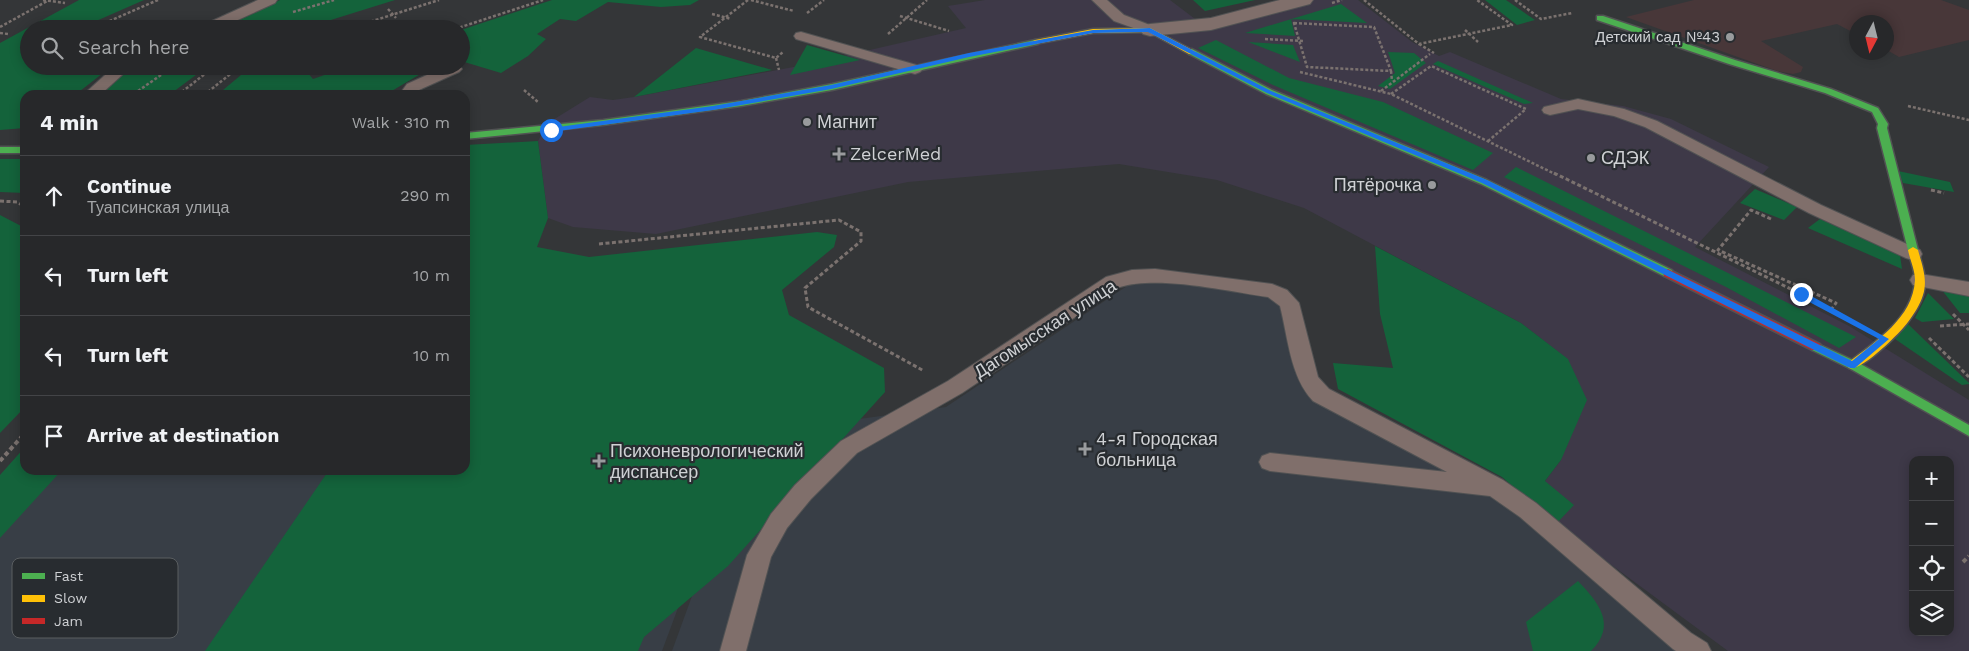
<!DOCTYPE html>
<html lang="en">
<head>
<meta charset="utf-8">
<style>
	body { margin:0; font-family:"Work Sans",sans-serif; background:#2f3032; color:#f1f3f6 }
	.controls { position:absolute; right:15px; bottom:15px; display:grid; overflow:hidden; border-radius:10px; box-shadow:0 2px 12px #0003 }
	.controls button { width:45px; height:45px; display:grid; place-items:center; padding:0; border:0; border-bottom:1px solid #434447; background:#27282a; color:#f1f3f6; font:25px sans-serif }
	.compass { position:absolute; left:1849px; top:15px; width:45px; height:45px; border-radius:50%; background:#27282a; box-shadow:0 2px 12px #0003; rotate:187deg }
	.stop { position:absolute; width:15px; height:15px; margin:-11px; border:4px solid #1a73e8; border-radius:50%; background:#fff }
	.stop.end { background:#1a73e8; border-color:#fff; box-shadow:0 1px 5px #0008 }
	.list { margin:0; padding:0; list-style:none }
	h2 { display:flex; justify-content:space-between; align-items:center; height:65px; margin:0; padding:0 20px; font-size:21px }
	h2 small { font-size:16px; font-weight:400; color:#a4a6a8 }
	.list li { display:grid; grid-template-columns:32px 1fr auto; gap:15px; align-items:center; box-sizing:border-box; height:80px; padding:0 20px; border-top:1px solid #434447 }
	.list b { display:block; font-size:19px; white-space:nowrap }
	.list p { margin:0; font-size:16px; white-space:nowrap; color:#a4a6a8 }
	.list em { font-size:16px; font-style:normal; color:#a4a6a8 }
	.icon { flex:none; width:28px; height:28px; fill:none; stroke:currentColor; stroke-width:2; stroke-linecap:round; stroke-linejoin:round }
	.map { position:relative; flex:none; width:1969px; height:651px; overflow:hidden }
	.search { position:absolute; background:#27282a; box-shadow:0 2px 12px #0003; left:20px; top:20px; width:450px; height:55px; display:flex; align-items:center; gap:12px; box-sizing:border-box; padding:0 18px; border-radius:28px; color:#a4a6a8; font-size:19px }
	.panel { position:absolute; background:#27282a; box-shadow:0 2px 12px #0003; left:20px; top:90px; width:450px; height:385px; border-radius:15px }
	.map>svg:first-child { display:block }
	.commercial { fill:#3e3948; fill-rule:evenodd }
	.built { fill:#383e46 }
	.education { fill:#483739 }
	.green { fill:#14633b }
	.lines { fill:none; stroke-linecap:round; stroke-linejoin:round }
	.lane-casing { stroke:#515253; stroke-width:2 }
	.street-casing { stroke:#515253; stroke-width:2 }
	.fast-casing { stroke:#515253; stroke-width:3 }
	.slow-casing { stroke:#515253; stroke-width:3 }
	.jam-casing { stroke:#515253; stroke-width:3 }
	.path-far2 { stroke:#7b726f; stroke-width:2.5; stroke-dasharray:3 2; stroke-linecap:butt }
	.path-far1 { stroke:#7b726f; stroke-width:3; stroke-dasharray:4 2.5; stroke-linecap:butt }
	.path { stroke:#7b726f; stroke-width:4; stroke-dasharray:4.5 3; stroke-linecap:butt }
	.lane { fill:#806f6b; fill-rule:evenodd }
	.street { fill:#806f6b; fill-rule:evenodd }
	.fast { fill:#4caf50; fill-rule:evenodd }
	.slow { fill:#ffc107; fill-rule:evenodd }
	.jam { fill:#c62828; fill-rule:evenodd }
	.route { fill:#1a73e8 }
	.poi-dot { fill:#999b9d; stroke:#282c30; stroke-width:2 }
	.labels { text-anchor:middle; stroke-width:4.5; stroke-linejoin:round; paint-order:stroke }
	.far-poi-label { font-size:15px; fill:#cfd1d4; stroke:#282c30; text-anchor:end }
	.poi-label { font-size:18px; fill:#cfd1d4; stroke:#282c30; text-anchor:start }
	.street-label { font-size:18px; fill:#cfd1d4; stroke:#282c30 }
	.key { fill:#282c30; stroke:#5a5e61; stroke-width:1 }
	.key-label { font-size:14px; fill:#cfd1d4 }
</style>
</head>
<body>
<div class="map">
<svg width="1969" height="651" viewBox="0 0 1969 651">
	<rect width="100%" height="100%" fill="#343638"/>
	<path class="commercial" d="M985 0H1170L1199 22 1295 0H1358L1412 42 1439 56 1450 52 1561 99 1623 106 1671 119 1769 167 1695 247 1849 326 1969 400V651H1728L1556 524 1545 481 1561 460 1567 359 1521 323 1304 208 1217 180 1119 164 908 182 656 234 573 227 548 218 538 141 548 123 590 97 613 100 634 97 804 65 966 28 948 6ZM1913 460H1950V632H1913Z"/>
	<g class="built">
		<path d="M1164 281 1257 294 1277 300 1284 311 1300 375 1481 485 1692 651H672L739 467 772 431 946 407 1127 286Z"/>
		<path d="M736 452 662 651H0V498L25 470H465Z"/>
	</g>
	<path class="education" d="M1694 0H1941L1969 10V40L1899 57 1887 50 1886 22H1856V34L1837 24 1761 41 1803 67 1801 72 1793 74 1777 71 1626 17Z"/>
	<g class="green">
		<path d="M79 0H144L78 29H29V66H90L103 73 75 95H25V128L0 130V43Z"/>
		<path d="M280 0H395L302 29H216Z"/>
		<path d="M552 0H699L690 5 661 7 608 2 576 21 560 19 537 34 546 39 528 56 501 73 461 61V30Z"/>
		<path d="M1193 0H1255L1205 11Z"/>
		<path d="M1485 0H1506L1535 20 1517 25Z"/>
		<path d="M1341 4 1367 23 1291 19 1295 36 1245 33Z"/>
		<path d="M1216 40 1289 78 1383 102 1493 153 1473 170 1273 85 1198 48Z"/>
		<path d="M1248 42 1293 45 1300 62Z"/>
		<path d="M807 45 860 60 790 75Z"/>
		<path d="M696 48 772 70 634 97Z"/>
		<path d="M1388 52 1414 53 1426 63 1390 89 1378 86 1395 73Z"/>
		<path d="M1438 61 1533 103 1524 104 1433 64Z"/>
		<path d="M131 66H208L169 95H98Z"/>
		<path d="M257 66H302L313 79 350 66H434L390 92 389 95H217L241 75Z"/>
		<path d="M538 141 548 218 537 247 589 257 817 232 837 235 834 247 782 290 789 315 884 368 885 392 728 566 644 637 638 651H205L329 470H465V145Z"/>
		<path d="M0 159H25V193L0 192Z"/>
		<path d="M1516 167 1856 337 1839 348 1726 287 1504 177Z"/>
		<path d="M1898 171 1950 182 1954 192 1903 183Z"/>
		<path d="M1755 189 1797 207 1784 220 1740 203Z"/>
		<path d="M0 215 25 228V407L0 433Z"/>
		<path d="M1820 219 1900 255 1902 269 1808 228Z"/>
		<path d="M1375 246 1521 323 1568 359 1587 400 1561 460 1545 481 1574 505 1556 524 1502 477 1338 389 1333 363 1393 368 1380 314Z"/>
		<path d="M1941 289 1969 294V313H1960Z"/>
		<path d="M1928 293 1954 319 1922 322 1915 318Z"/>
		<path d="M1908 324 1969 383V384L1962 385 1895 339Z"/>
		<path d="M25 447V470H62L0 538V475Z"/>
		<path d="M1578 581C1599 603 1617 625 1591 651H1533L1526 622Z"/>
	</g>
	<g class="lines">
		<g class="lane-casing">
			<g id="lane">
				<path d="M258 0H277L275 3 218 29H199L201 26Z"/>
				<path d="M1092 0H1107L1124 15 1155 27 1157 30 1155 33 1150 34 1114 21Z"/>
				<path d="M801 32 920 66 923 69 920 72 915 74 796 39 794 36 796 33Z"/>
				<path d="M115 66H132L100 95H83Z"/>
				<path d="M447 66H460L462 69 459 72 419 90 415 95H399L407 84Z"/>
				<path d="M1578 99 1624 109 1657 121 1821 205 1920 250 1922 254 1920 258 1913 260 1906 258 1809 213 1645 127 1614 116 1578 109 1550 115 1544 113 1542 110 1544 107Z"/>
				<path d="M1155 269 1272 284 1287 290 1299 303 1318 377 1329 389 1503 480 1536 503 1691 633 1707 643 1711 651H1676L1673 649 1520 517 1490 496 1270 471 1262 468 1259 462 1262 456 1270 453 1447 472 1313 401C1290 377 1288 337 1280 306L1268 297C1227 291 1158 275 1120 287L962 393 857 453 811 499 787 528 771 557 746 651H720L747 555 771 514 795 485 841 441 948 381 1106 277 1132 270Z"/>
				<path d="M1920 274 1969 282V296L1913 285 1910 280 1913 275Z"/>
			</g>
		</g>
		<g class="street-casing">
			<path id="street" d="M1280 0H1313L1310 4 1211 30 1150 36 1143 34 1140 30 1143 26 1150 24 1211 18Z"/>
		</g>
		<g class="fast-casing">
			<g id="fast">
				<path d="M1597 16H1603L1735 60 1831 89 1878 108 1888 124 1887 128 1918 250 1917 252H1909L1908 250 1877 128 1878 124 1872 112 1825 93 1729 64 1597 20Z"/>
				<path d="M1035 40H1038V44L832 90 741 106 603 125 465 139V133L603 120 741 101 832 84Z"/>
				<path d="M1192 49 1272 90 1487 180 1672 270 1673 273 1672 276H1664L1481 184 1266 94 1189 54 1188 52Z"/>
				<rect x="0" y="147" width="25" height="6"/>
				<path d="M1816 343 1857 362 1969 425V436L1849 368 1812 350 1810 347Z"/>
			</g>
		</g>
		<g class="slow-casing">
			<g id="slow">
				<path d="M1150 28 1196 52 1195 54H1189L1149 32 1093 33 1035 44 1031 42 1035 40 1093 29Z"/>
				<path d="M1913 247 1918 250C1922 265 1928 279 1923 295 1920 305 1914 314 1908 322 1900 333 1861 372 1849 368L1847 365 1849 362C1876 341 1913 318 1915 280 1915 270 1910 260 1908 250Z"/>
			</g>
		</g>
		<g class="jam-casing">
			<path id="jam" d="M1668 269 1820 344 1822 347 1820 350H1812L1664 276 1663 273 1664 270Z"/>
		</g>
		<g class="path-far2">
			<path d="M43 0 65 3"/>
			<path d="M748 0 700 37 776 58 783 52"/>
			<path d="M751 0 794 11"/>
			<path d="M1364 0 1419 44 1512 25 1477 0"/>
			<path d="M1515 0 1541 19 1572 13"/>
			<path d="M1332 3 1342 0"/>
			<path d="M388 9 396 18"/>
			<path d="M293 12 334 0"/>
			<path d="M807 13 824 0"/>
			<path d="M712 14 731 19"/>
			<path d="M900 16 949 31"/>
			<path d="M1294 23 1374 27 1391 71 1307 67Z"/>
			<path d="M0 27 49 0"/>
			<path d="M91 29 158 0"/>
			<path d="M347 29 439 0"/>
			<path d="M455 29 543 0"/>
			<path d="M1465 30 1478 42"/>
			<path d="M0 33 8 34"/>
			<path d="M888 34 927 0"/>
			<path d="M1265 39 1304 41"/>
			<path d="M1419 44 1434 53"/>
			<path d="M776 58 779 70"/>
			<path d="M312 66 317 74 340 66"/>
			<path d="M1391 71 1392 81"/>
			<path d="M1300 72 1391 94 1557 175"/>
			<path d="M524 90 538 102"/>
			<path d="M138 91 174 66"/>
			<path d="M1381 91 1430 54"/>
			<path d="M1391 94 1431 66 1526 109 1487 142"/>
			<path d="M178 95 215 66"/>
			<path d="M204 95 233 72 245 66"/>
			<path d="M1908 106 1969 120"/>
		</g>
		<g class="path-far1">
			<path d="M1554 173 1801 294 1855 323"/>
			<path d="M1931 190 1944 193"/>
			<path d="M0 201 17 202 25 207"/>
			<path d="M1771 219 1751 210 1718 250 1836 303 1831 310"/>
			<path d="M599 244 839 220 861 232V241L805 288 808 307 924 371"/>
			<path d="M1953 314 1969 330"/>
			<path d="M1940 326 1969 324"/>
			<path d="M1929 338 1969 377"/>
		</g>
		<g class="path">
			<path d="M0 461 25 433"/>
			<path d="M1963 562 1969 556"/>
		</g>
		<use href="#lane" class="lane"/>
		<use href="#street" class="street"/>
		<use href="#fast" class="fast"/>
		<use href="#slow" class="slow"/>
		<use href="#jam" class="jam"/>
	</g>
	<path class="route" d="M1150 28 1271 91 1487 180 1852 361 1879 339 1798 296V292H1804L1889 339 1855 368H1850L1482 183 1267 93 1148 32 1093 33 969 57 831 89 713 110 551 132 548 130 551 128 713 106 831 85 969 53 1093 30Z"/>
	<g class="poi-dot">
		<circle cx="1730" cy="37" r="5"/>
		<circle cx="807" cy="122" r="5"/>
		<path d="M836.5 146.5h5v5h5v5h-5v5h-5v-5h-5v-5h5z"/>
		<circle cx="1591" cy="158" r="5"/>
		<circle cx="1432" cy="185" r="5"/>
		<path d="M1082.5 441.5h5v5h5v5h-5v5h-5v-5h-5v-5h5z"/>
		<path d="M596.5 453.5h5v5h5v5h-5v5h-5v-5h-5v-5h5z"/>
	</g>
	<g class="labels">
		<g class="far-poi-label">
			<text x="1720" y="42">Детский сад №43</text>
		</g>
		<g class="poi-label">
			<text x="817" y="128">Магнит</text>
			<text x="850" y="160">ZelcerMed</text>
			<text x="1601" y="164">СДЭК</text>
			<text x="1422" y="191" text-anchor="end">Пятёрочка</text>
			<text x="1096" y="445">4-я Городская<tspan x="1096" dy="21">больница</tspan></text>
			<text x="610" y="457">Психоневрологический<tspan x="610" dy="21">диспансер</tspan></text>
		</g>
		<g class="street-label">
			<text transform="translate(1045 329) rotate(-33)" y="6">Дагомысская улица</text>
		</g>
	</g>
	<rect x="12" y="558" width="166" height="80" rx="8" class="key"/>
	<rect x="22" y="573" width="23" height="6" fill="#4caf50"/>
	<rect x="22" y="595" width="23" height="7" fill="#ffc107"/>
	<rect x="22" y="618" width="23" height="6" fill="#c62828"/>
	<g class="key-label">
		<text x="54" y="581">Fast</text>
		<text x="54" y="603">Slow</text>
		<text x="54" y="626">Jam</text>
	</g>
</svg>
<div class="controls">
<button>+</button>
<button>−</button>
<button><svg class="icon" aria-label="locate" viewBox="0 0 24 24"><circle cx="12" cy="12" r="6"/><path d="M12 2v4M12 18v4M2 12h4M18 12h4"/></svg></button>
<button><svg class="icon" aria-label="layers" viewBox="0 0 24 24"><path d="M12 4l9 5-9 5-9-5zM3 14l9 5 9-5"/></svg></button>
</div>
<svg class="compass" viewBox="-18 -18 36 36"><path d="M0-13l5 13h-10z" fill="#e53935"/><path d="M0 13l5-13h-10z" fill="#a4a6a8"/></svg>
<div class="stop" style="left:551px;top:130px"></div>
<div class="stop end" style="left:1801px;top:294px"></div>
<div class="search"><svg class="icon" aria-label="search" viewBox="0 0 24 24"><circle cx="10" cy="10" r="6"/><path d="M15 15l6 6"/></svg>Search here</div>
<section class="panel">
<h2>4 min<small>Walk · 310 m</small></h2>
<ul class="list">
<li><svg class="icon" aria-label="ahead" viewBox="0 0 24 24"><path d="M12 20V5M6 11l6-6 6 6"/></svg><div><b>Continue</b><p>Туапсинская улица</p></div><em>290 m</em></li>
<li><svg class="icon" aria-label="left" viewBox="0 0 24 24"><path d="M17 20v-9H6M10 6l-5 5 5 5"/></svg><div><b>Turn left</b></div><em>10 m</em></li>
<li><svg class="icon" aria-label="left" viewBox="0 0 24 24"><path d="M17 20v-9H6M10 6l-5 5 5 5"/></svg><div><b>Turn left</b></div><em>10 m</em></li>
<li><svg class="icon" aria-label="arrive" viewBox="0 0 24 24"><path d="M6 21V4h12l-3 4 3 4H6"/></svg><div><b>Arrive at destination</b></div></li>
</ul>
</section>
</div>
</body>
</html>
